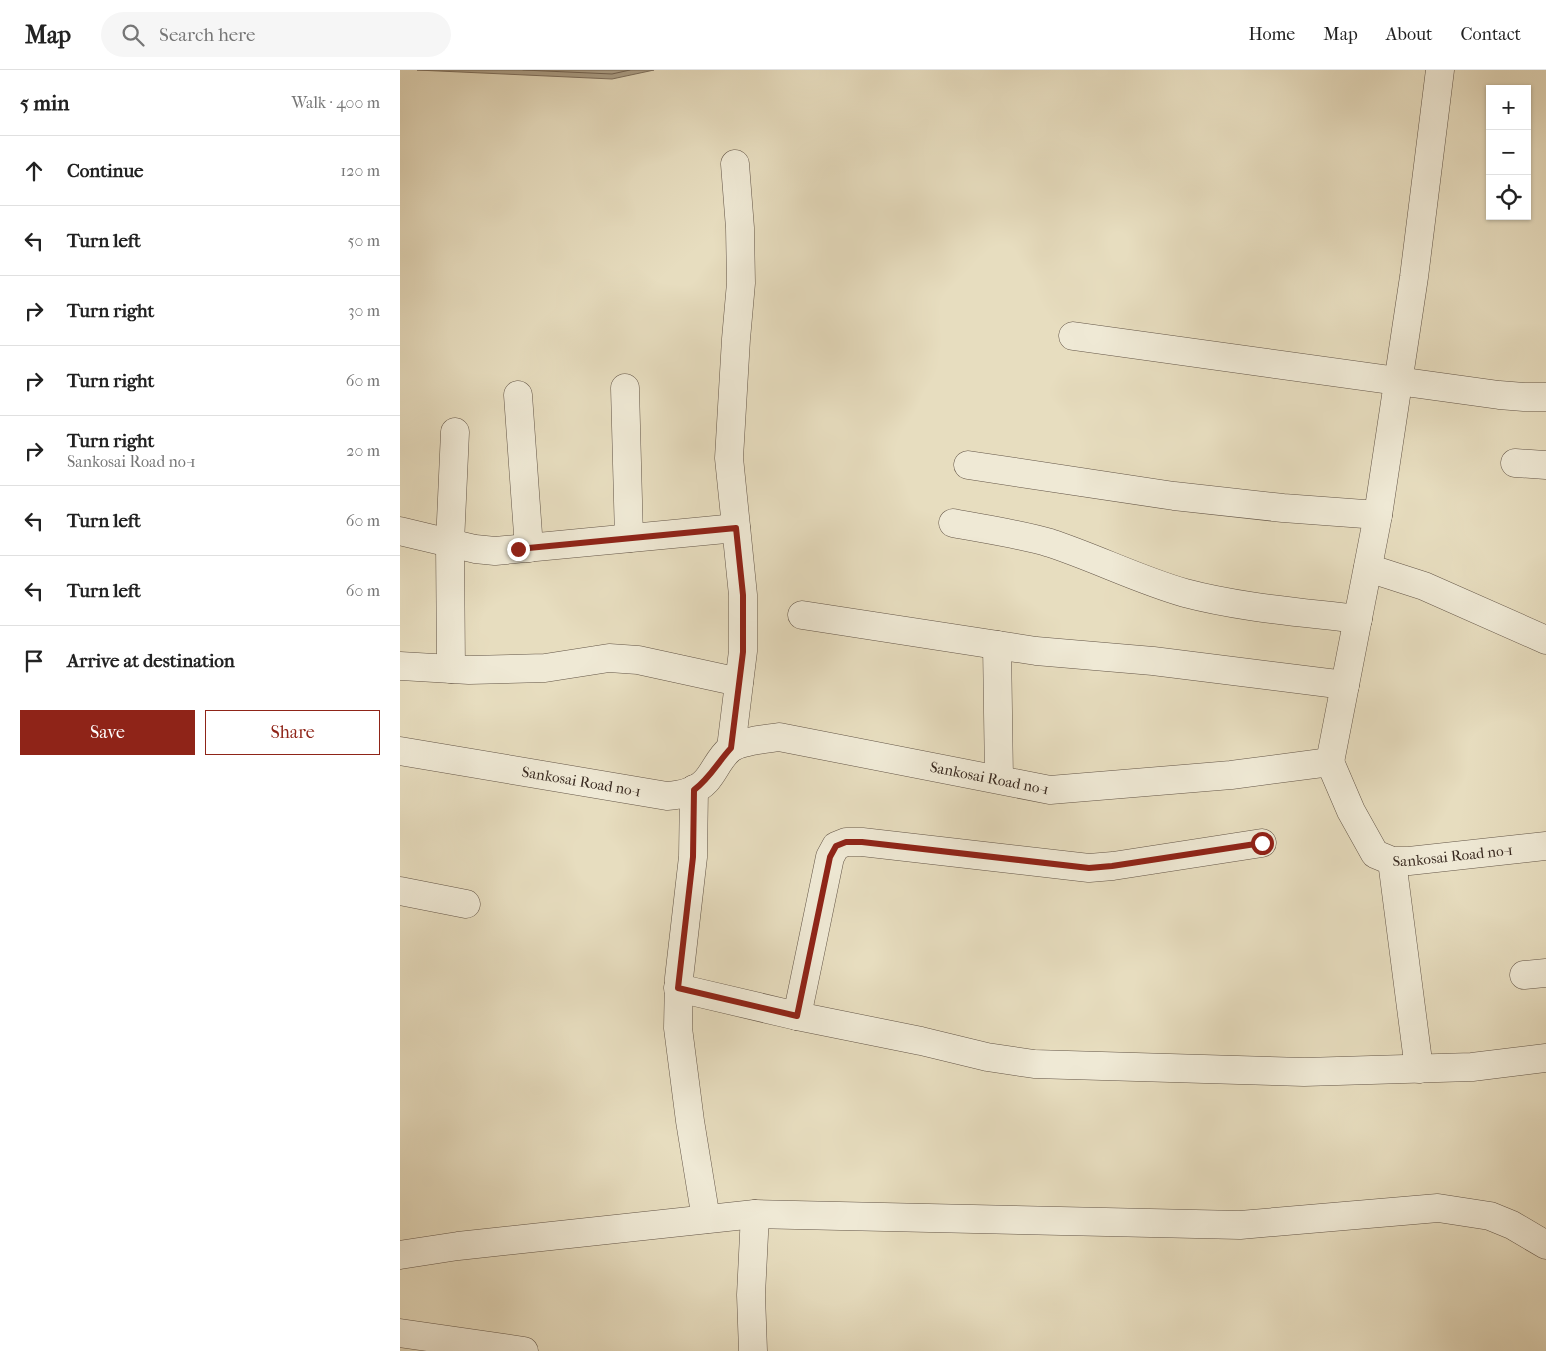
<!DOCTYPE html>
<html lang="en">
<head>
<meta charset="utf-8">
<style>
	body { margin:0; font-family:"IM FELL French Canon",serif; background:#f6f6f6; color:#222 }
	.controls { position:absolute; right:15px; top:15px; display:grid; overflow:hidden; border-radius:0px; box-shadow:0 1px 4px #0004 }
	.controls button { width:45px; height:45px; display:grid; place-items:center; padding:0; border:0; border-bottom:1px solid #e0e0e0; background:#fff; color:#222; font:25px sans-serif }
	.stop { position:absolute; width:15px; height:15px; margin:-11px; border:4px solid #8f2418; border-radius:50%; background:#fff }
	.stop.end { background:#8f2418; border-color:#fff; box-shadow:0 1px 5px #0008 }
	.list { margin:0; padding:0; list-style:none }
	h2 { display:flex; justify-content:space-between; align-items:center; height:65px; margin:0; padding:0 20px; font-size:21px }
	h2 small { font-size:16px; font-weight:400; color:#767676 }
	.list li { display:grid; grid-template-columns:32px 1fr auto; gap:15px; align-items:center; box-sizing:border-box; height:70px; padding:0 20px; border-top:1px solid #e0e0e0 }
	.list b { display:block; font-size:19px; white-space:nowrap }
	.list p { margin:0; font-size:16px; white-space:nowrap; color:#767676 }
	.list em { font-size:16px; font-style:normal; color:#767676 }
	.actions { display:flex; gap:10px; padding:15px 20px }
	.actions a { flex:1; padding:11px 0; border:1px solid #8f2418; border-radius:0px; text-align:center; font-size:18px; color:#8f2418 }
	.actions .main { background:#8f2418; color:#fff }
	.icon { flex:none; width:28px; height:28px; fill:none; stroke:currentColor; stroke-width:2; stroke-linecap:round; stroke-linejoin:round }
	.map { position:relative; flex:none; width:1146px; height:1281px; overflow:hidden }
	header { display:flex; align-items:center; gap:30px; box-sizing:border-box; height:70px; padding:0 25px; background:#fff; border-bottom:1px solid #e0e0e0 }
	header strong { font-size:24px }
	nav { display:flex; gap:28px; margin-inline-start:auto; font-size:18px }
	.search { width:350px; height:45px; background:#f6f6f6; display:flex; align-items:center; gap:12px; box-sizing:border-box; padding:0 18px; border-radius:28px; color:#767676; font-size:19px }
	main { display:flex }
	aside { flex:1; background:#fff }
	.map>svg:first-child { display:block }
	.water { fill:#aca089; stroke:#7e705f }
	.lines { fill:none; stroke-linecap:round; stroke-linejoin:round }
	.shore { stroke:#726454; stroke-width:1 }
	.minor-casing { stroke:#645648; stroke-width:29 }
	.minor { stroke:#efe9d5; stroke-width:28 }
	.route { stroke:#8f2418; stroke-width:6 }
	.labels { text-anchor:middle; stroke-width:5; stroke-linejoin:round; paint-order:stroke }
	.street-label { font-size:15px; fill:#382920; stroke:#efe9d5 }
</style>
</head>
<body>
<header>
<strong>Map</strong>
<div class="search"><svg class="icon" aria-label="search" viewBox="0 0 24 24"><circle cx="10" cy="10" r="6"/><path d="M15 15l6 6"/></svg>Search here</div>
<nav><a>Home</a><a>Map</a><a>About</a><a>Contact</a></nav>
</header>
<main>
<aside>
<h2>5 min<small>Walk · 400 m</small></h2>
<ul class="list">
<li><svg class="icon" aria-label="ahead" viewBox="0 0 24 24"><path d="M12 20V5M6 11l6-6 6 6"/></svg><div><b>Continue</b></div><em>120 m</em></li>
<li><svg class="icon" aria-label="left" viewBox="0 0 24 24"><path d="M17 20v-9H6M10 6l-5 5 5 5"/></svg><div><b>Turn left</b></div><em>50 m</em></li>
<li><svg class="icon" aria-label="right" viewBox="0 0 24 24"><path d="M7 20v-9h11M14 6l5 5-5 5"/></svg><div><b>Turn right</b></div><em>30 m</em></li>
<li><svg class="icon" aria-label="right" viewBox="0 0 24 24"><path d="M7 20v-9h11M14 6l5 5-5 5"/></svg><div><b>Turn right</b></div><em>60 m</em></li>
<li><svg class="icon" aria-label="right" viewBox="0 0 24 24"><path d="M7 20v-9h11M14 6l5 5-5 5"/></svg><div><b>Turn right</b><p>Sankosai Road no-1</p></div><em>20 m</em></li>
<li><svg class="icon" aria-label="left" viewBox="0 0 24 24"><path d="M17 20v-9H6M10 6l-5 5 5 5"/></svg><div><b>Turn left</b></div><em>60 m</em></li>
<li><svg class="icon" aria-label="left" viewBox="0 0 24 24"><path d="M17 20v-9H6M10 6l-5 5 5 5"/></svg><div><b>Turn left</b></div><em>60 m</em></li>
<li><svg class="icon" aria-label="arrive" viewBox="0 0 24 24"><path d="M6 21V4h12l-3 4 3 4H6"/></svg><div><b>Arrive at destination</b></div></li>
</ul>
<div class="actions"><a class="main">Save</a><a>Share</a></div>
</aside>
<div class="map">
<svg width="1146" height="1281" viewBox="0 0 1146 1281">
	<rect width="100%" height="100%" fill="#e7ddbf"/>
	<filter id="stains"><feTurbulence type="fractalNoise" baseFrequency=".004" numOctaves="4"/><feColorMatrix values="0 0 0 0 .2 0 0 0 0 .09 0 0 0 0 .02 0 0 0 .5 -.17"/></filter>
	<radialGradient id="worn" r=".72"><stop offset=".6" stop-color="#630" stop-opacity="0"/><stop offset="1" stop-color="#630" stop-opacity=".3"/></radialGradient>
	<path class="water" d="M17 0H254L212 9Z"/>
	<g class="lines">
		<path class="shore" d="M123 0 212 4 230 0"/>
		<g class="minor-casing">
			<g id="minor">
				<path d="M673 266 1099 325 1124 327H1146"/>
				<path d="M225 318 229 468"/>
				<path d="M118 325 129 478"/>
				<path d="M1115 393 1146 395"/>
				<path d="M568 395 774 426 883 438 978 445"/>
				<path d="M553 453C584 459 620 464 650 473 696 488 739 510 785 523 842 538 901 542 958 549"/>
				<path d="M0 461 75 479 95 481 336 458"/>
				<path d="M968 498 1024 516 1146 570"/>
				<path d="M402 545 636 581 753 591 945 615"/>
				<path d="M597 575 599 709"/>
				<path d="M0 596 69 600 145 598 209 588 238 590 339 612"/>
				<path d="M51 599 50 473 55 362"/>
				<path d="M331 678 343 581V525L329 388 336 269 341 213 340 158 335 94"/>
				<path id="s1" d="M0 681 267 726C281 725 296 722 306 711 315 701 319 688 330 679 340 671 366 669 379 667L650 720 831 705 930 692 951 741 975 784 992 791H1009L1146 776"/>
				<path d="M930 692 978 445 1014 207 1040 0"/>
				<path d="M294 719 293 787 279 908 278 958 290 1051 306 1149"/>
				<path d="M992 791 1019 999"/>
				<path d="M0 821 66 834"/>
				<path d="M1124 905 1146 903"/>
				<path d="M278 918 397 946 521 971 587 987 634 994 904 1002 1072 997 1146 988"/>
				<path d="M397 946 430 787 436 776 446 772H462L689 798 713 796 862 773"/>
				<path d="M0 1185 58 1176 355 1144 840 1155 1038 1138 1090 1146 1112 1155 1146 1175"/>
				<path d="M0 1263 124 1281"/>
				<path d="M353 1281 351 1225 355 1144"/>
			</g>
		</g>
		<use href="#minor" class="minor"/>
	</g>
	<g class="lines">
		<path class="route" d="M118 479 336 458 343 525V582L331 678C318 692 310 708 294 720L293 787 278 918 397 946 430 787 436 776 446 772H462L689 798 712 796 862 773"/>
	</g>
	<g class="labels">
		<g class="street-label">
			<text dy="5" stroke="none"><textPath href="#s1" startOffset="619">Sankosai Road no-1</textPath></text>
			<text dy="5" stroke="none"><textPath href="#s1" startOffset="184">Sankosai Road no-1</textPath></text>
			<text dy="5" stroke="none"><textPath href="#s1" startOffset="1144">Sankosai Road no-1</textPath></text>
		</g>
	</g>
	<rect width="100%" height="100%" filter="url(#stains)"/>
	<rect width="100%" height="100%" fill="url(#worn)"/>
</svg>
<div class="controls">
<button>+</button>
<button>−</button>
<button><svg class="icon" aria-label="locate" viewBox="0 0 24 24"><circle cx="12" cy="12" r="6"/><path d="M12 2v4M12 18v4M2 12h4M18 12h4"/></svg></button>
</div>
<div class="stop" style="left:862px;top:773px"></div>
<div class="stop end" style="left:118px;top:479px"></div>
</div>
</main>
</body>
</html>
